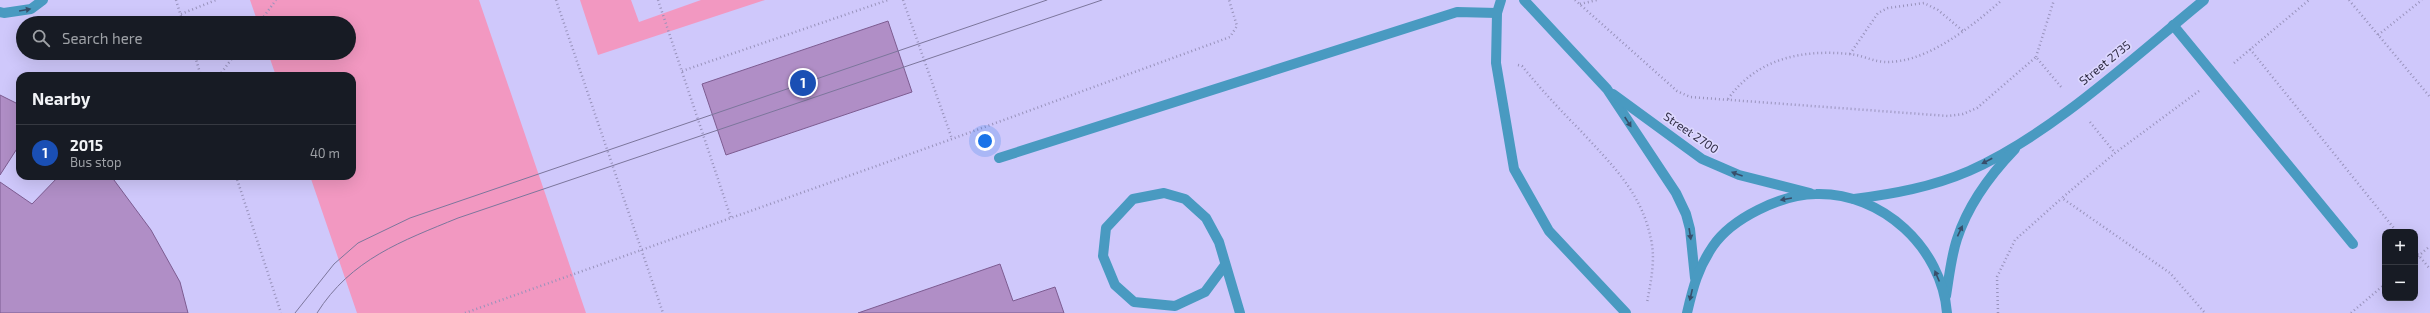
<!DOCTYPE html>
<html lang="en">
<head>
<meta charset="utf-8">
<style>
	body { margin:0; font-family:"Exo 2",sans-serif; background:#242831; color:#f1f3f6 }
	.controls { position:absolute; right:12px; bottom:12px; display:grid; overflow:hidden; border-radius:8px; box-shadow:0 4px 16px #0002 }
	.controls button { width:36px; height:36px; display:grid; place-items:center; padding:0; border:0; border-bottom:1px solid #363941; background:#171b24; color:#f1f3f6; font:20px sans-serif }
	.you { position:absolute; left:985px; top:141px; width:14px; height:14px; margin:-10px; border:3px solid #fff; border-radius:50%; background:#1a73e8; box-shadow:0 0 0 6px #1a73e833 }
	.badge { display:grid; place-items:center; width:26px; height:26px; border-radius:50%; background:#afb19c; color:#fff; font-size:13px; font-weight:700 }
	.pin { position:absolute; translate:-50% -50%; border:2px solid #fff; box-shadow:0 1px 4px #0006 }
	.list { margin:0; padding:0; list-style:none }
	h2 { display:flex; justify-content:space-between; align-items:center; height:52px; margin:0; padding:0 16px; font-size:17px }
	h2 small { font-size:13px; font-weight:400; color:#9ea1a6 }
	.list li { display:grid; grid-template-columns:26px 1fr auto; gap:12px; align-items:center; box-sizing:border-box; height:56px; padding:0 16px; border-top:1px solid #363941 }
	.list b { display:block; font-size:15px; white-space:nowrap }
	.list p { margin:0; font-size:13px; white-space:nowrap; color:#9ea1a6 }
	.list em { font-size:13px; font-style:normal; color:#9ea1a6 }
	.icon { flex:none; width:22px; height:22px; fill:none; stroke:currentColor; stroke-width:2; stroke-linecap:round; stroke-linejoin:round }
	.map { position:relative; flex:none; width:2430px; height:313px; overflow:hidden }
	.search { position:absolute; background:#171b24; box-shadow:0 4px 16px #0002; left:16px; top:16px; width:340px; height:44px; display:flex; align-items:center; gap:10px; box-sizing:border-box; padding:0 14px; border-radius:22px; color:#9ea1a6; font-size:15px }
	.panel { position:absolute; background:#171b24; box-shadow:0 4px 16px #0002; left:16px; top:72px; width:340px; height:108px; border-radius:12px }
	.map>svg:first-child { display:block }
	.green { fill:#f298c1 }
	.building { fill:#b08ec6; stroke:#7d5c91 }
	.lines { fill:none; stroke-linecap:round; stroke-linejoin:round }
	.path { stroke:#9892bb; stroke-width:2.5; stroke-dasharray:1 3; stroke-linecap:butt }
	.minor { stroke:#499ac1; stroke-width:10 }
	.tram { stroke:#7c769c; stroke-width:1 }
	.oneway { fill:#384e6b }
	.labels { text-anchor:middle; stroke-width:3.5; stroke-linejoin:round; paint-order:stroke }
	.street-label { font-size:12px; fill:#312d46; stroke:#dcd7fe }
</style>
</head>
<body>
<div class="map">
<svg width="2430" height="313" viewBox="0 0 2430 313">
	<rect width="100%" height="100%" fill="#cfc8fb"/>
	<g class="green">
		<path d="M250 0H479L586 313H357L310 176H352V76H276L268 53H349V23H258Z"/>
		<path d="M580 0H631L639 22 701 0H765L598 55Z"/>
	</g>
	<g class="building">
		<path d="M888 21 912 92 726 155 702 84Z"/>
		<path d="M0 95 20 105V144L0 175Z"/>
		<path d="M59 176H111L151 230 180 282 188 313H0V182L32 204Z"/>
		<path d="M1000 264 1013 301 1055 287 1064 313H858Z"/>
	</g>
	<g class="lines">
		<g class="path">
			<path d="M176 0 183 23"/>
			<path d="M556 0 663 313"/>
			<path d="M658 0 731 218"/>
			<path d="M903 0 952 139"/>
			<path d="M1575 0 1677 91 1690 97 1948 116 1963 114 1977 108 2036 57 2062 88"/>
			<path d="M2349 0 2430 97"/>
			<path d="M1580 4 1597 0"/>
			<path d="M181 14 216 0"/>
			<path d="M259 23 276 0"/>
			<path d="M2378 35 2422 0"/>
			<path d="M2250 49 2397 232"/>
			<path d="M194 53 201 76"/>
			<path d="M1850 54 1878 13 1888 8 1924 3 1938 10 1963 31"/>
			<path d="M2036 57 2054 0"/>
			<path d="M2234 63 2309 0"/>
			<path d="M1518 65 1522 66C1540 88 1559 109 1579 129 1612 165 1644 194 1652 245 1655 264 1650 285 1647 303"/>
			<path d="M682 71 888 0"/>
			<path d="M219 76 236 53"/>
			<path d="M2199 91 2115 153 2062 198 2170 273 2205 313"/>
			<path d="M1728 99C1756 59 1802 49 1849 54 1869 56 1875 65 1899 61 1935 56 1976 23 2002 0"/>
			<path d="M2090 122 2115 153"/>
			<path d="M236 176 281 313"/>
			<path d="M2415 251 2430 269"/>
			<path d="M2415 259 2430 246"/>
			<path d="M465 313 952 139 1230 37 1237 26 1229 0"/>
			<path d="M1998 313 1997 277 2015 240 2062 198"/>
			<path d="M2351 313 2385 284"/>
		</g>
		<g class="minor">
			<path d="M1501 0 1497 13 1496 63 1514 169 1549 231 1626 313"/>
			<path d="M1524 0 1607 89 1676 193 1686 214 1690 229 1695 278"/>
			<path d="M0 12 4 13 31 9 43 0"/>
			<path d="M2173 25 2353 244"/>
			<path d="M1613 94 1702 159 1739 175 1810 193"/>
			<path d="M999 158 1457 12 1497 13"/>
			<path d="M1854 199C1893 194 1932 187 1969 171 2051 135 2134 57 2204 0"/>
			<path d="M1225 265 1205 292 1175 306 1134 302 1115 285 1103 256 1106 228 1133 199 1164 193 1185 199 1206 218 1219 242 1240 313"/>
			<path d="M1946 296C1949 278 1951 257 1957 239 1968 205 1990 175 2015 149"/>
			<path d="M1687 313C1693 287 1698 268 1713 246 1724 230 1742 218 1758 210 1776 201 1796 194 1816 194 1882 192 1942 248 1947 313"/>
		</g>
		<g class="tram">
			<path d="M295 313 334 264 358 243 410 218 1047 0"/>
			<path d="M317 313C351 259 402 241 458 218L1102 0"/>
		</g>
	</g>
	<defs><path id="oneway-solid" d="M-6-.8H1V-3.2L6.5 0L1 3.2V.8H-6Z"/></defs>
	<g class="oneway">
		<use href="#oneway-solid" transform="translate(25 10) rotate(-10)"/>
		<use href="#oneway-solid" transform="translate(1628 122) rotate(57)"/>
		<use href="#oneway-solid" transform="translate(1987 161) rotate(152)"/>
		<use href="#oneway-solid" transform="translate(1737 174) rotate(-160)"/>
		<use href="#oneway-solid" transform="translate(1786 199) rotate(170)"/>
		<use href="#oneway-solid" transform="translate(1960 231) rotate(-65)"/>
		<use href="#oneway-solid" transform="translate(1690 234) rotate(81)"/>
		<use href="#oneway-solid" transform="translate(1937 276) rotate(-113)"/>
		<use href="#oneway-solid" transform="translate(1691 295) rotate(103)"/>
	</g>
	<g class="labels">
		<g class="street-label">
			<text transform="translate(2105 63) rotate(-39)" y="4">Street 2735</text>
			<text transform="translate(1691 133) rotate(34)" y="4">Street 2700</text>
		</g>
	</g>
</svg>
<div class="controls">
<button>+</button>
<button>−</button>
</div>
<div class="you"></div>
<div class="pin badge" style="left:803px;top:83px;background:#1a4fb4">1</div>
<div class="search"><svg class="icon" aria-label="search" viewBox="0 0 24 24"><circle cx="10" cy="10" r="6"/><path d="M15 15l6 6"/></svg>Search here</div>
<section class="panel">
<h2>Nearby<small></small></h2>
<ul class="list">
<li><span class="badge" style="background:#1a4fb4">1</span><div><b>2015</b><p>Bus stop</p></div><em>40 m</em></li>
</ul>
</section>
</div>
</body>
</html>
